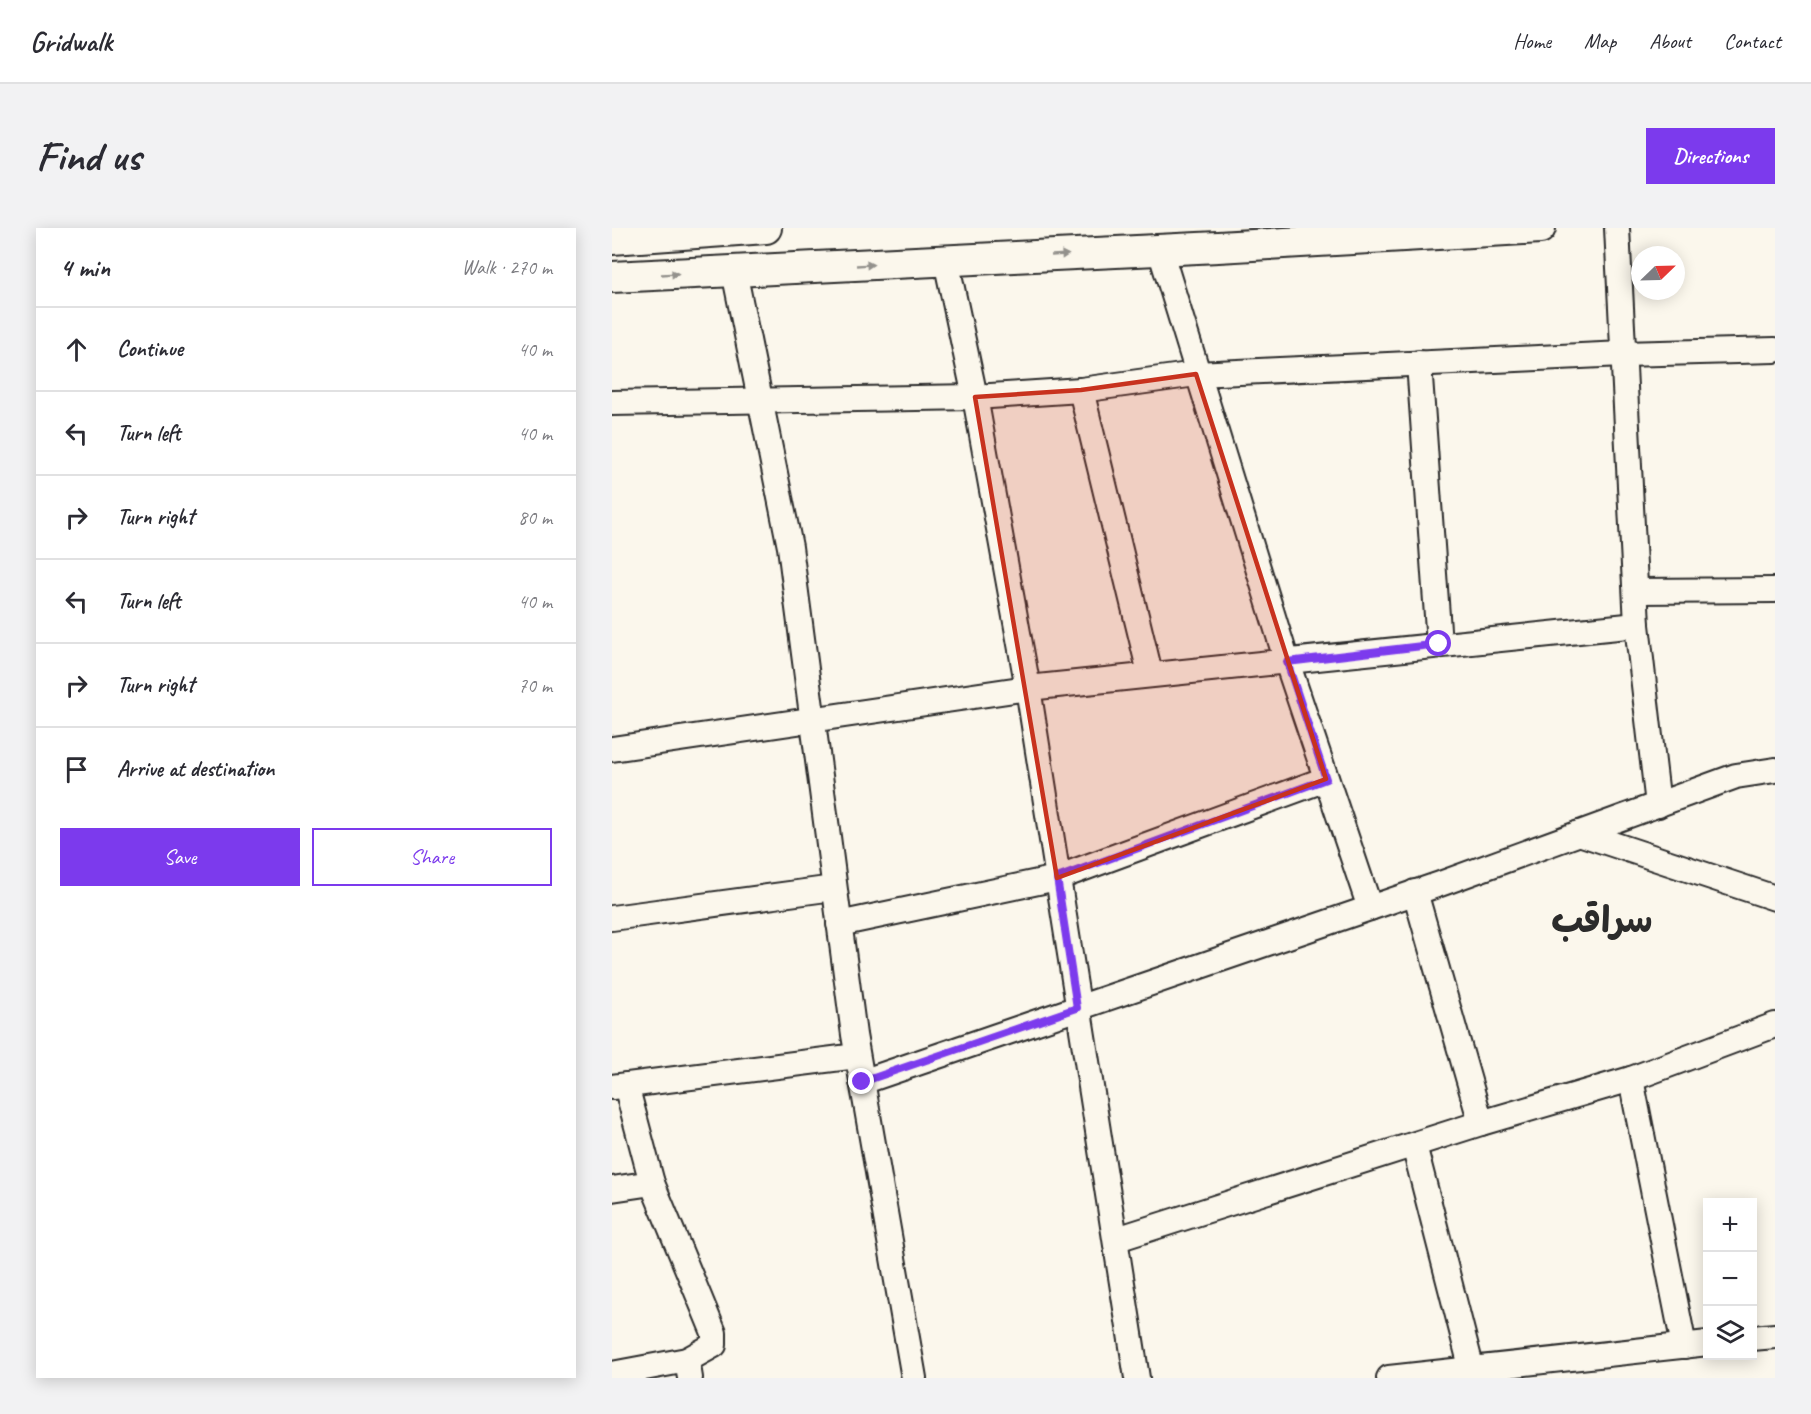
<!DOCTYPE html>
<html lang="en">
<head>
<meta charset="utf-8">
<style>
	body { margin:0; font-family:Caveat,"Playpen Sans Arabic",sans-serif; background:#f2f2f3; color:#2b2b33 }
	.controls { position:absolute; right:18px; bottom:18px; display:grid; overflow:hidden; border-radius:0px; box-shadow:0 3px 15px #0003 }
	.controls button { width:54px; height:54px; display:grid; place-items:center; padding:0; border:0; border-bottom:2px solid #e1e1e2; background:#fff; color:#2b2b33; font:30px sans-serif }
	.compass { position:absolute; left:1019px; top:18px; width:54px; height:54px; border-radius:50%; background:#fff; box-shadow:0 3px 15px #0003; rotate:67deg }
	.stop { position:absolute; width:18px; height:18px; margin:-14px; border:4px solid #7c3aed; border-radius:50%; background:#fff }
	.stop.end { background:#7c3aed; border-color:#fff; box-shadow:0 2px 6px #0008 }
	.list { margin:0; padding:0; list-style:none }
	h2 { display:flex; justify-content:space-between; align-items:center; height:78px; margin:0; padding:0 24px; font-size:26px }
	h2 small { font-size:20px; font-weight:400; color:#7c7c81 }
	.list li { display:grid; grid-template-columns:39px 1fr auto; gap:18px; align-items:center; box-sizing:border-box; height:84px; padding:0 24px; border-top:2px solid #e1e1e2 }
	.list b { display:block; font-size:22px; white-space:nowrap }
	.list em { font-size:20px; font-style:normal; color:#7c7c81 }
	.actions { display:flex; gap:12px; padding:18px 24px }
	.actions a { flex:1; padding:14px 0; border:2px solid #7c3aed; border-radius:0px; text-align:center; font-size:21px; color:#7c3aed }
	.actions .main { background:#7c3aed; color:#fff }
	.icon { flex:none; width:33px; height:33px; fill:none; stroke:currentColor; stroke-width:2; stroke-linecap:round; stroke-linejoin:round }
	.map { position:relative; flex:none; width:1163px; height:1150px; overflow:hidden; border-radius:0px }
	header { display:flex; align-items:center; gap:36px; box-sizing:border-box; height:84px; padding:0 30px; background:#fff; border-bottom:2px solid #e1e1e2 }
	header strong { font-size:28px }
	nav { display:flex; gap:33px; margin-inline-start:auto; font-size:21px }
	.intro { display:flex; align-items:center; justify-content:space-between; box-sizing:border-box; height:144px; padding:0 36px }
	h1 { margin:0; font-size:42px }
	.button { padding:15px 27px; border-radius:0px; background:#7c3aed; color:#fff; font-size:21px; font-weight:700 }
	main { display:flex; gap:36px; padding:0 36px }
	aside { flex:1; background:#fff; border-radius:0px; box-shadow:0 3px 15px #0003 }
	.map>svg:first-child { display:block }
	.lines { fill:none; stroke-linecap:round; stroke-linejoin:round }
	.minor-casing { stroke:#2b2b2b; stroke-width:28 }
	.major-casing { stroke:#2b2b2b; stroke-width:34 }
	.minor { stroke:#fbf7ec; stroke-width:24 }
	.major { stroke:#fbf7ec; stroke-width:30 }
	.oneway { fill:#93918c }
	.route { stroke:#7c3aed; stroke-width:8 }
	.marked { fill:#c8321e; fill-opacity:0.2; stroke:#c8321e; stroke-width:4.5; stroke-linejoin:round }
	.labels { text-anchor:middle; stroke-width:4.5; stroke-linejoin:round; paint-order:stroke }
	.district-label { font-size:36px; font-weight:bold; fill:#2b2b2b; stroke:#fbf7ec }
</style>
</head>
<body>
<header>
<strong>Gridwalk</strong>
<nav><a>Home</a><a>Map</a><a>About</a><a>Contact</a></nav>
</header>
<div class="intro"><h1>Find us</h1><a class="button">Directions</a></div>
<main>
<aside>
<h2>4 min<small>Walk · 270 m</small></h2>
<ul class="list">
<li><svg class="icon" aria-label="ahead" viewBox="0 0 24 24"><path d="M12 20V5M6 11l6-6 6 6"/></svg><div><b>Continue</b></div><em>40 m</em></li>
<li><svg class="icon" aria-label="left" viewBox="0 0 24 24"><path d="M17 20v-9H6M10 6l-5 5 5 5"/></svg><div><b>Turn left</b></div><em>40 m</em></li>
<li><svg class="icon" aria-label="right" viewBox="0 0 24 24"><path d="M7 20v-9h11M14 6l5 5-5 5"/></svg><div><b>Turn right</b></div><em>80 m</em></li>
<li><svg class="icon" aria-label="left" viewBox="0 0 24 24"><path d="M17 20v-9H6M10 6l-5 5 5 5"/></svg><div><b>Turn left</b></div><em>40 m</em></li>
<li><svg class="icon" aria-label="right" viewBox="0 0 24 24"><path d="M7 20v-9h11M14 6l5 5-5 5"/></svg><div><b>Turn right</b></div><em>70 m</em></li>
<li><svg class="icon" aria-label="arrive" viewBox="0 0 24 24"><path d="M6 21V4h12l-3 4 3 4H6"/></svg><div><b>Arrive at destination</b></div></li>
</ul>
<div class="actions"><a class="main">Save</a><a>Share</a></div>
</aside>
<div class="map">
<svg width="1163" height="1150" viewBox="0 0 1163 1150">
	<rect width="100%" height="100%" fill="#fbf7ec"/>
	<filter id="ink" filterUnits="userSpaceOnUse"><feTurbulence type="fractalNoise" baseFrequency=".0167" numOctaves="2"/><feDisplacementMap in="SourceGraphic" scale="12" xChannelSelector="R" yChannelSelector="G"/><feConvolveMatrix kernelMatrix="1 2 1 2 8 2 1 2 1" color-interpolation-filters="sRGB"/></filter>
	<g filter="url(#ink)">
		<g class="lines">
			<g class="minor-casing">
				<g id="minor">
					<path d="M1005 0 1025 397 1046 577"/>
					<path d="M548 22 675 434 758 680"/>
					<path d="M334 32 363 169 416 460 525 1150"/>
					<path d="M122 43 178 319 242 807 302 1150"/>
					<path d="M807 135 827 416"/>
					<path d="M0 175 363 169 469 162"/>
					<path d="M1024 363 1163 362"/>
					<path d="M538 445 469 162 584 146 1011 126 1163 122"/>
					<path d="M0 521 416 460 1025 397"/>
					<path d="M967 605 1163 670"/>
					<path d="M803 664 869 895"/>
					<path d="M0 690 222 660"/>
					<path d="M227 696 445 650 714 551"/>
					<path d="M1019 851 1072 1118"/>
					<path d="M250 854 828 656 1124 548 1163 542"/>
					<path d="M14 857 40 955 102 1105V1117L75 1132"/>
					<path d="M0 859 245 828"/>
					<path d="M802 917 862 1150"/>
					<path d="M0 961 40 955"/>
					<path d="M505 1011 869 895 1019 851 1163 797"/>
					<path d="M1140 1110 1163 1108"/>
					<path d="M0 1146 75 1132 78 1150"/>
					<path d="M777 1150 1096 1115"/>
				</g>
			</g>
			<g class="major-casing">
				<g id="major">
					<path d="M0 11 154 0"/>
					<path d="M0 49 606 19 928 0"/>
				</g>
			</g>
			<use href="#minor" class="minor"/>
			<use href="#major" class="major"/>
		</g>
		<defs><path id="oneway-solid" d="M-6-.8H1V-3.2L6.5 0L1 3.2V.8H-6Z" transform="scale(1.5)"/></defs>
		<g class="oneway">
			<use href="#oneway-solid" transform="translate(448 27) rotate(-3)"/>
			<use href="#oneway-solid" transform="translate(253 37) rotate(-3)"/>
			<use href="#oneway-solid" transform="translate(58 46) rotate(-3)"/>
		</g>
	</g>
	<g class="lines" filter="url(#ink)">
		<path class="route" d="M250 854 465 780 445 650 714 551 675 434 827 416"/>
	</g>
	<path class="marked" d="M584 146 714 551 445 650 363 169 469 162Z"/>
	<g class="labels">
		<g class="district-label">
			<text x="990" y="704">سراقب</text>
		</g>
	</g>
</svg>
<div class="controls">
<button>+</button>
<button>−</button>
<button><svg class="icon" aria-label="layers" viewBox="0 0 24 24"><path d="M12 4l9 5-9 5-9-5zM3 14l9 5 9-5"/></svg></button>
</div>
<svg class="compass" viewBox="-18 -18 36 36"><path d="M0-13l5 13h-10z" fill="#e53935"/><path d="M0 13l5-13h-10z" fill="#7c7c81"/></svg>
<div class="stop" style="left:827px;top:416px"></div>
<div class="stop end" style="left:250px;top:854px"></div>
</div>
</main>
</body>
</html>
